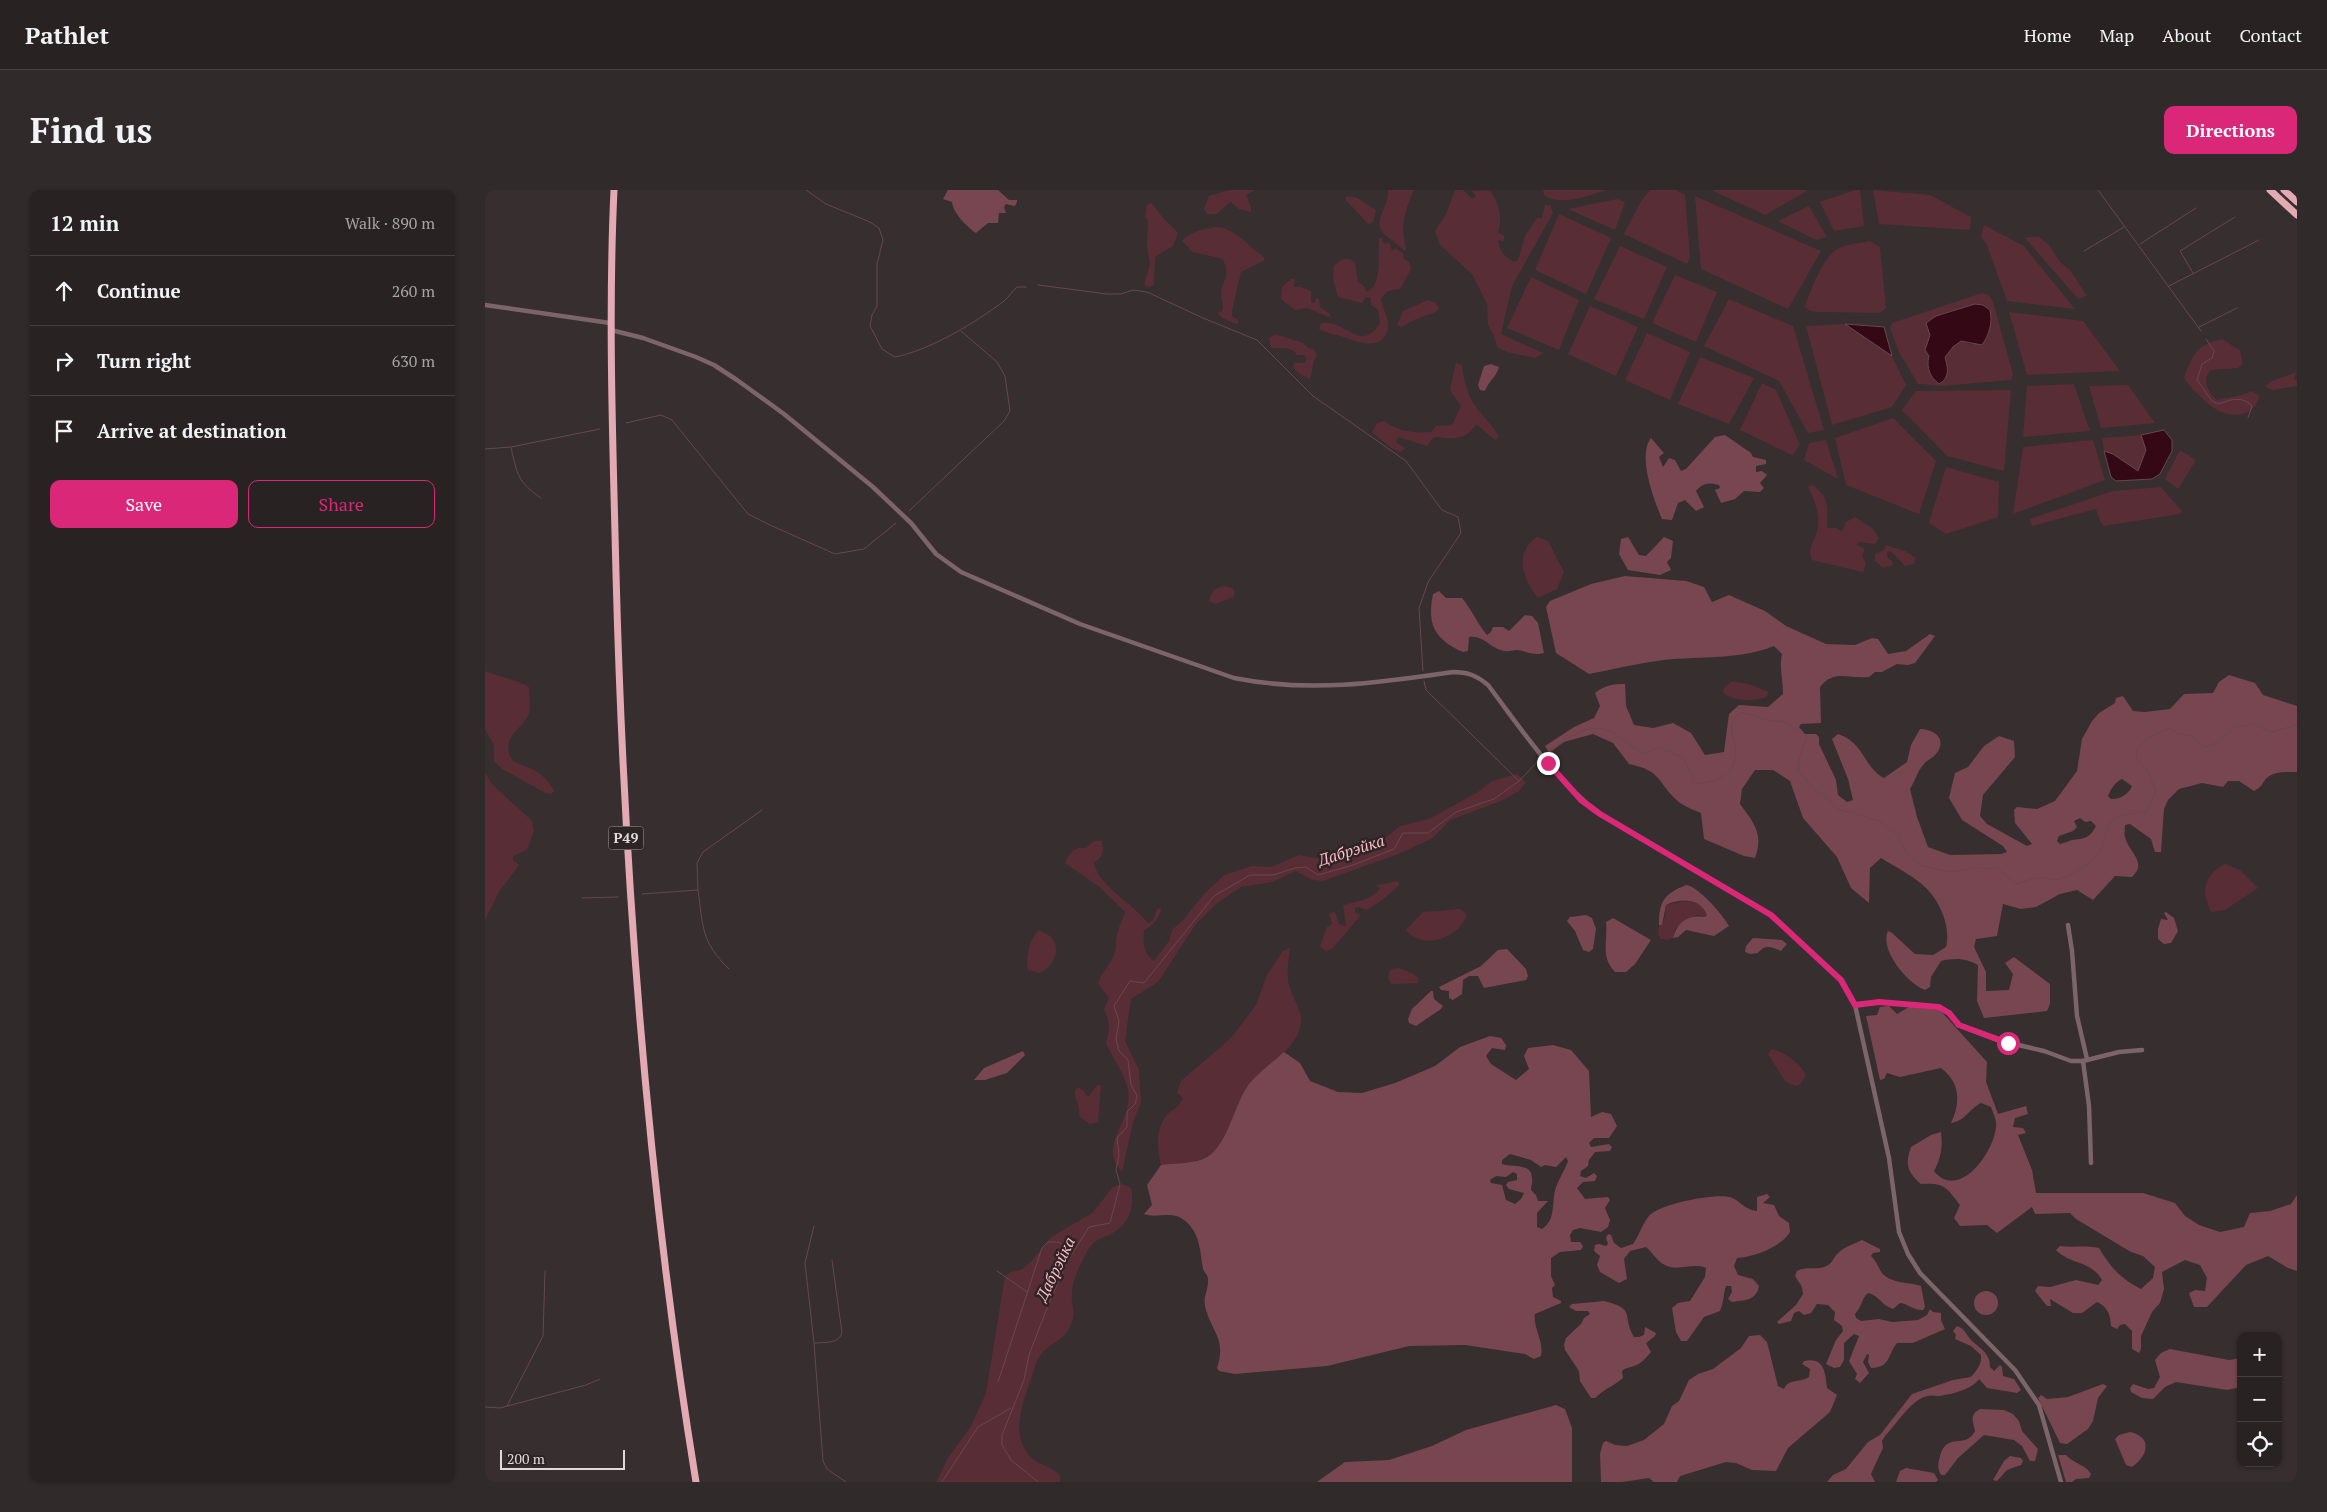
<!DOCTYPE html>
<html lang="en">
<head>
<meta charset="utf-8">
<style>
	body { margin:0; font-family:"PT Serif",serif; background:#302a2b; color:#f1f3f6 }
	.controls { position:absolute; right:15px; bottom:15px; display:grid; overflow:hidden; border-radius:10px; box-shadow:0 1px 4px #0004 }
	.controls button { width:45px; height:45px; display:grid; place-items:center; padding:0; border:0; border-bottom:1px solid #443f41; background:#282223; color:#f1f3f6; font:25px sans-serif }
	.scale { position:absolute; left:15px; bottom:12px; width:125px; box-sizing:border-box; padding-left:5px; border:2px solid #e0dbdb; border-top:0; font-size:14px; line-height:18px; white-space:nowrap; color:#e0dbdb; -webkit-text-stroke:4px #2c2425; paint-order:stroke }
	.stop { position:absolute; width:15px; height:15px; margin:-11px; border:4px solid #db2777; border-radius:50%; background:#fff }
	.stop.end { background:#db2777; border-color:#fff; box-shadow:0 1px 5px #0008 }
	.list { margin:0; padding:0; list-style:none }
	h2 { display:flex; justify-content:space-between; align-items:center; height:65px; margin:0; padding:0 20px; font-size:21px }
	h2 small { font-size:16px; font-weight:400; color:#a5a4a6 }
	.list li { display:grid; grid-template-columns:32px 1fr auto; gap:15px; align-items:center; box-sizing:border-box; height:70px; padding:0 20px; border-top:1px solid #443f41 }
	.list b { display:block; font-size:19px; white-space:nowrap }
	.list em { font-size:16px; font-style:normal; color:#a5a4a6 }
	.actions { display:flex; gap:10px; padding:15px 20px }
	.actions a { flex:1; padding:11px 0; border:1px solid #db2777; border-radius:10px; text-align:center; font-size:18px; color:#db2777 }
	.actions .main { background:#db2777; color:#fff }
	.icon { flex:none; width:28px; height:28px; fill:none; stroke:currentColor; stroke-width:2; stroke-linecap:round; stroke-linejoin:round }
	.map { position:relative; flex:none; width:1812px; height:1292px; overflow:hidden; border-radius:10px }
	header { display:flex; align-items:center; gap:30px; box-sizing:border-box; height:70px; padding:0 25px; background:#282223; border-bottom:1px solid #443f41 }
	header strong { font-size:24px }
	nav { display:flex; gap:28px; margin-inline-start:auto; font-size:18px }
	.intro { display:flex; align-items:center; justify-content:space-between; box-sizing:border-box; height:120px; padding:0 30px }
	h1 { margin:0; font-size:35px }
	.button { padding:12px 22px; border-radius:10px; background:#db2777; color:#fff; font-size:18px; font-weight:700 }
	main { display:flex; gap:30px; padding:0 30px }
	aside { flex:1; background:#282223; border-radius:10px; box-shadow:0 1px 4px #0004 }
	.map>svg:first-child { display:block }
	.green { fill:#592d36; fill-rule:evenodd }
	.forest { fill:#784650; fill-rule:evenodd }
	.water { fill:#340815; stroke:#684750 }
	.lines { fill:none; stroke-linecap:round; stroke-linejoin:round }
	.stream { stroke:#684750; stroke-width:1 }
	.minor { stroke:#7c6468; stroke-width:4.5 }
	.highway { stroke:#e4aab3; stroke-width:7 }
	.route { stroke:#db2777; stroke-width:6 }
	.labels { text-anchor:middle; stroke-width:5; stroke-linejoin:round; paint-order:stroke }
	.shield { fill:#2c2425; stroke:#aaa4a4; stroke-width:1 }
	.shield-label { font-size:14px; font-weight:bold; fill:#e0dbdb }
	.water-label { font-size:16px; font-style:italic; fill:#ffbac6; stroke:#2c2425 }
</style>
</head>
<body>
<header>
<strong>Pathlet</strong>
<nav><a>Home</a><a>Map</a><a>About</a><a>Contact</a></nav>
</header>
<div class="intro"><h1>Find us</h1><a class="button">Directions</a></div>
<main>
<aside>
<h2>12 min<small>Walk · 890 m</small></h2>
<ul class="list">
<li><svg class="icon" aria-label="ahead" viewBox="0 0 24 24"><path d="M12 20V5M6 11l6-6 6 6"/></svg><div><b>Continue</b></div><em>260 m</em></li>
<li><svg class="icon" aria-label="right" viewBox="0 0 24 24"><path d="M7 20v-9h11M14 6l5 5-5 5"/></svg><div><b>Turn right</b></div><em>630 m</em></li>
<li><svg class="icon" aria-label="arrive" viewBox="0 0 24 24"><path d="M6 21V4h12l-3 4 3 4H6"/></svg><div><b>Arrive at destination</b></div></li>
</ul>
<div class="actions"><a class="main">Save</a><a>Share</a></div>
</aside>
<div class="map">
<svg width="1812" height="1292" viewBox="0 0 1812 1292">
	<rect width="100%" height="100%" fill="#362e2f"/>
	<g class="green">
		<path d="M745 0H770L761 5 766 17V22L754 19 745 12 732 24H722L719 19 724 6Z"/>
		<path d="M903 0H929C920 20 915 36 921 58L920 61 898 43 894 36C895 21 904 14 903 0Z"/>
		<path d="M970 0H978L987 9 991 6 986 0 1005 1C1014 13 1018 27 1013 42L1019 46V51L1013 50C1015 62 1019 66 1029 72L1033 70 1040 46 1052 28H1057L1060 15H1065L1068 23 1027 96 1016 144 1058 163 1050 168 1022 162 1012 157 1009 146 1003 135 1002 114 987 84 955 55 950 41 961 24Z"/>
		<path d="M1058 0H1121C1103 6 1075 17 1059 5Z"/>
		<path d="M1165 0H1191L1200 5 1205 67 1202 74 1139 44 1156 11Z"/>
		<path d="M1226 0H1321L1322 1 1280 25Z"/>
		<path d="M1370 0H1375L1379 36 1349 41 1335 12Z"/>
		<path d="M1388 0 1445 5 1486 27 1485 40 1394 34Z"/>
		<path d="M862 6 872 8 891 20 888 32 883 34 860 9Z"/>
		<path d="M1210 6 1336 61 1303 119 1216 79Z"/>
		<path d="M1132 9 1140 12 1130 40 1083 19Z"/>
		<path d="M667 13 678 28 693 43 688 56 670 67 669 95 664 97 659 95 665 74 662 56 663 31 660 26 662 15Z"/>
		<path d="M1324 16 1342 47 1331 50 1293 31Z"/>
		<path d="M1074 24 1126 48 1101 104 1050 80Z"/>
		<path d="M1499 35 1539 56 1590 119 1522 111 1502 55 1496 47Z"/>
		<path d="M729 37C748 36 763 56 778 66L780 70 756 82 747 121V126L753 130 754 133 751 134 737 128 733 123 737 121C739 114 737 112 736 105 735 90 747 91 738 69L708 62 697 51C705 41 717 40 729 37Z"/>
		<path d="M1546 47H1554L1564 55 1575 72 1585 80 1602 106 1593 109 1540 48Z"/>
		<path d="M894 48H897L898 53H905L907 61 910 58 919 64 918 68 924 72 926 79 915 99 903 101 896 108C897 119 905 128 903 139 896 165 867 149 852 145 845 143 840 142 834 139L836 133C861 129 876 164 895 133L893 120 886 115 885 107H881L877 113 853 107 848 89 849 76C856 69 861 66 870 72L873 92 879 96 881 102C898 96 893 63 894 48Z"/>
		<path d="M1385 51 1395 57 1401 118 1395 123 1335 122 1325 121 1320 116C1326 100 1338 66 1354 58 1363 54 1376 53 1385 51Z"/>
		<path d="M1135 56 1182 77 1159 129 1109 109Z"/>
		<path d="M1190 85 1232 102 1211 152 1167 133Z"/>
		<path d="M1046 87 1094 110 1074 160 1022 138Z"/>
		<path d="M806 89H810L809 97H816L826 101V112L829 113 832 108 834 109 835 117 845 124 846 128 822 118 810 120 796 109 797 97Z"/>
		<path d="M1497 103 1504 105 1508 112 1528 184 1526 190 1457 196 1433 194 1414 162 1405 138 1407 133ZM1490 114 1498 115 1487 155 1476 151 1468 157 1460 167 1463 178 1454 194C1440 184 1446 170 1441 156L1445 145 1441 133 1451 126Z"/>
		<path d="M1244 109 1308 136 1339 240 1323 243 1294 191 1219 156Z"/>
		<path d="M943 110 951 113 954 118 951 122 931 129 916 137 912 135 918 121Z"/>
		<path d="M1105 116 1153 137 1131 186 1083 164Z"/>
		<path d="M1524 122 1598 131 1635 181 1542 185Z"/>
		<path d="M1360 134 1407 166 1421 195 1407 217 1347 235 1321 136Z"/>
		<path d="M1162 143 1205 162 1185 210 1140 190Z"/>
		<path d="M790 144 818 153 823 158 828 159 832 165C827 172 828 181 825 189L816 185 808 178 809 173H819L822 169 819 165H812C806 156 797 159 786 158L784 148Z"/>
		<path d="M1737 149C1744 152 1747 157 1755 160L1758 173 1753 178 1725 180C1717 191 1723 202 1732 210 1743 207 1755 207 1766 201L1774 205C1772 225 1750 229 1734 221 1724 216 1704 197 1699 188 1707 165 1711 155 1737 149Z"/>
		<path d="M1215 167 1269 188 1244 234 1193 214Z"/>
		<path d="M971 173 977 175C979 192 983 209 995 222 1003 232 1008 236 1014 247L1010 250 991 234C981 252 967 248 949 247L942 256 913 247 911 252 920 258 916 262 906 258 887 242 892 233 899 231C914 242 929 243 946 242L951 236 967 235 976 216 965 200Z"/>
		<path d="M1811 182 1809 189 1812 191V196L1788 200 1782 198 1781 195C1790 188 1801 187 1811 182Z"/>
		<path d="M1277 193 1291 200 1315 255 1307 265 1255 240Z"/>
		<path d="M1589 194 1605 241 1538 247 1542 196Z"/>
		<path d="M1643 195 1670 233 1616 238 1604 196Z"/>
		<path d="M1526 200 1519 281 1462 266 1417 220 1431 201Z"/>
		<path d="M1408 228 1451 271 1434 324 1361 295 1350 248Z"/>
		<path d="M1656 245 1661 259 1653 281 1628 264 1619 261 1617 248Z"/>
		<path d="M1341 250 1353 289 1319 270 1324 253Z"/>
		<path d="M1608 250 1620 290 1528 324 1538 257Z"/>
		<path d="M1695 260 1711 270 1693 299 1680 289Z"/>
		<path d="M1461 277 1514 292 1513 327 1461 344 1444 333Z"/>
		<path d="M1328 295C1346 309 1342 317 1342 338H1352L1357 342 1361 332 1370 327 1388 339 1394 348 1390 354 1373 352 1372 355 1380 359 1377 366 1381 373 1378 382 1327 370C1321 357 1332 349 1333 336 1335 322 1328 308 1323 296Z"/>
		<path d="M1676 297 1697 321 1695 324 1619 336 1615 331 1611 319 1547 336 1545 329 1628 301Z"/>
		<path d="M1052 347 1063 351 1079 382 1072 399 1053 408C1038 389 1028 363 1052 347Z"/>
		<path d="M1401 355 1420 361 1431 368 1429 374 1420 376 1406 361 1402 362V367L1407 371 1408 375 1398 378 1390 371V364L1399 360Z"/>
		<path d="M739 396 747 398 750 402 748 407 730 414 724 411C726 402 730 398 739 396Z"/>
		<path d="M0 481C14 487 30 489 44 497 44 504 46 517 44 524 38 538 19 546 24 563 27 574 36 574 45 578 55 582 64 591 69 601L66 604 60 603 17 579 9 571V555L0 539Z"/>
		<path d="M1246 492C1261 492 1270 496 1283 502L1282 507C1269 511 1249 512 1238 503L1239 497Z"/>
		<path d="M0 583 7 594 47 631 49 641 42 660 28 666V670L34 675 14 702 0 730Z"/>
		<path d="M1032 584 1041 592 1034 601 1016 611 965 630 948 648 911 665 838 691 827 690 811 681 787 692 756 697 732 713 711 734 673 792 646 809 640 851 654 880 656 913 648 932 637 982C615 958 639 939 643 914 647 891 629 873 621 853 625 840 625 832 619 819L624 808 613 793C617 782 624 776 629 765 632 757 630 749 633 741 635 734 638 729 640 722L616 698 580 673C584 663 589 656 601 658L609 651H617C619 662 618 667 609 673 613 696 649 714 663 733L668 730 672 719 676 718C675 728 668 736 659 740 658 752 658 763 669 771L684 751 687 740 698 730 719 704 739 685 767 676 786 677 814 665 844 670 852 669 896 651 915 636 944 629 993 602 1007 591Z"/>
		<path d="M1740 674 1755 680 1773 698 1740 720 1726 722C1716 700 1718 686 1740 674Z"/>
		<path d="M913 691 914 695C909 701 888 718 881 720L874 717 870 718V723L876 725 847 759 841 761 835 756 842 737 847 734 844 723 850 722 854 734 858 736 861 735 858 715C871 712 885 710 895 699L892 695Z"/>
		<path d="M1199 711C1211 711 1217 714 1222 725L1220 727 1211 725 1191 738 1188 748 1183 750 1176 749 1173 744 1174 735H1177L1180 727 1181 715Z"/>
		<path d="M975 719 982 725C974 748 938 761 921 740L938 722Z"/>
		<path d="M554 740C557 742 562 744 565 746 578 759 568 776 555 783L543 780C541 768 544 748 554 740Z"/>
		<path d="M805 757C804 769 801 783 804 795 806 806 817 820 816 831 814 860 781 873 765 894 751 911 742 951 730 961 716 974 694 973 676 975 672 959 670 939 682 925 689 917 693 920 698 908L692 903 696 891 746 848 771 815 782 785 797 762Z"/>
		<path d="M913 778 927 783 934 789 933 793 906 794 903 788 905 780Z"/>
		<path d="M1287 859C1300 862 1315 873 1321 885L1316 894 1310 896 1300 891 1283 864Z"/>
		<path d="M612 895H616L613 932 605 934 594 926C596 916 589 910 590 900L593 897 599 901 603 907Z"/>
		<path d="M638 994 646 998C650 1014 645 1031 631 1041 623 1047 611 1048 605 1057 597 1069 588 1088 587 1102 585 1120 594 1119 584 1139 577 1152 561 1155 554 1167 550 1173 549 1182 546 1189 538 1212 524 1247 547 1268 555 1276 567 1276 575 1286V1292H451L463 1268 486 1236 501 1203 520 1086 526 1082 536 1080 546 1072 566 1047 607 1023 628 997Z"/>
	</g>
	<g class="forest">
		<path d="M463 0H513L524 10H532V12L530 16 521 14 519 17 521 23H514L513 33H503L491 43C482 37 468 23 467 12L458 9Z"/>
		<path d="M1006 174 1014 177C1012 186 1003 192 1000 201L995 200 993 195 999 176Z"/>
		<path d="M1240 245 1266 263 1268 267 1281 270V274L1271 276V282L1277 281 1282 285 1275 293 1279 298 1275 302 1259 301 1250 309 1236 313 1230 300 1235 298 1234 295C1225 292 1217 293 1211 301L1219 317 1211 321 1200 310 1193 313 1187 330 1177 329C1169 310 1152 266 1166 248L1179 263 1174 267 1178 277 1184 268 1190 270 1196 281 1201 279 1230 247Z"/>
		<path d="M1143 347 1154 365 1161 366 1179 347 1188 351 1186 368 1182 372 1186 380 1175 385 1143 380 1134 364 1136 349Z"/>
		<path d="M1140 386 1201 391 1219 397 1227 412 1244 405 1280 421 1301 436 1341 454 1370 455 1387 448 1393 449 1403 464 1421 461 1445 444 1450 446 1430 473 1423 475 1412 474 1397 482H1390L1384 487C1363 489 1349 479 1335 497L1336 533 1316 534 1314 537 1320 544H1331L1334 547V554L1351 590 1353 605 1362 612 1368 610 1363 589 1347 549 1353 544C1380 553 1378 577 1399 588L1422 572 1426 555 1435 539C1449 539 1463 549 1451 564 1448 568 1442 570 1439 574 1433 580 1430 591 1425 599L1432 627 1443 657 1465 665 1516 664 1522 662 1518 656 1477 630 1464 608 1470 583 1483 577 1499 556 1514 546 1529 551 1530 567 1498 605 1495 626 1502 634 1542 656 1547 654 1530 633 1529 620 1532 617 1552 619 1570 611 1592 581 1597 549 1607 531 1614 523 1630 513 1631 508 1638 506 1648 521 1660 522 1685 519 1699 504 1728 503 1734 492 1744 485 1770 493 1778 505 1812 516V582C1803 582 1790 581 1783 587 1776 593 1779 596 1769 601L1754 591H1743L1738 597 1717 593 1694 599 1683 610 1679 619 1676 662H1670L1666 649 1645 634 1640 635C1640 639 1639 643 1640 647 1644 663 1663 672 1647 687L1630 686 1608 710 1592 700 1575 704 1551 717 1536 719 1518 714 1512 746 1491 749 1489 757 1501 782V801L1524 800 1528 784 1520 773 1529 767 1565 794V814L1562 821 1499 828 1492 811 1493 775C1480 768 1470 768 1456 771L1446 787 1445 797 1440 800C1423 794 1394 760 1403 741L1407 743 1430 764 1448 765 1461 757C1466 739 1456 713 1442 699 1430 687 1411 677 1396 668L1385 678 1384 713 1366 698 1352 667 1318 628 1305 591 1288 580H1270L1257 599 1255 614C1269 633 1279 644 1270 668L1259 666 1219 649 1216 623C1209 620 1201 617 1195 613 1172 594 1179 581 1144 574L1128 553 1108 544 1079 552 1064 563 1060 556 1089 537 1109 528 1115 516 1110 503C1120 495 1128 494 1140 494L1141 516 1149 535 1168 538 1188 533 1206 543 1220 565 1239 562 1244 524 1254 515 1283 517 1298 504C1298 489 1294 477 1297 464L1289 456C1254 470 1216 466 1179 470 1154 473 1129 479 1104 484L1071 463 1061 417 1065 411 1106 394ZM1637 589 1647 596C1644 604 1634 610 1626 609L1623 606C1626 599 1630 592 1637 589ZM1595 628 1600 632 1606 631 1611 636C1605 648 1599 649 1587 650 1583 651 1580 653 1575 654L1572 651 1574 646 1588 641 1592 637 1589 631Z"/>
		<path d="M954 401 961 408H977C987 420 992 433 1002 445L1006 442 1008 437H1018L1024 441 1040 425 1047 426 1053 433 1059 463C1049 466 1041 461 1032 460 1028 460 1023 462 1020 461 1005 459 1000 445 984 447L983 461 978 462C949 449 942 434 948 404Z"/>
		<path d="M1201 695C1213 696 1238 725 1244 736L1229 746 1201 740 1193 747 1188 748C1192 732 1203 724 1220 727L1222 725C1215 708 1196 708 1181 715L1177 735H1174C1174 711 1179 704 1201 695Z"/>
		<path d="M1681 722 1689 728 1693 741 1686 753 1679 754 1673 749V739L1676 729 1683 730 1679 723Z"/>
		<path d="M1101 725 1107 728 1111 739 1108 759 1104 762 1098 760 1090 741 1082 731 1085 727Z"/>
		<path d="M1128 728 1166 750 1150 774 1141 782H1130C1115 766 1123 752 1121 732Z"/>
		<path d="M1268 748 1297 750 1302 754 1296 761C1286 757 1280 754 1273 763L1265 764 1260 762 1261 756Z"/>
		<path d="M1022 759 1041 779 1043 786 1041 790 999 798 993 786H984L978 790 977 804 968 810 964 808V801L956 800 954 797 996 776 1013 760Z"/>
		<path d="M946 801H948L949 809 958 816 956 819 931 836 924 833 923 829 927 819Z"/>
		<path d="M1404 816 1412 824 1424 817 1455 820 1502 872 1501 892 1513 924 1541 916 1543 924 1530 928 1528 937 1538 938 1541 943 1533 945 1547 980 1551 1003H1658L1690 1013 1700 1026 1714 1035 1735 1042 1759 1037 1765 1023 1785 1021 1806 1014 1812 1005V1081L1803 1078 1783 1066 1761 1075 1722 1117H1709L1704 1103 1710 1100 1720 1101 1722 1088 1715 1075 1700 1070 1677 1082 1679 1099 1675 1113 1667 1122 1656 1146V1159L1654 1163 1647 1159V1141L1640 1134 1635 1135 1632 1139 1626 1136C1625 1124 1623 1117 1612 1112L1597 1123H1588L1565 1109 1566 1116H1562L1550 1101 1553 1096 1565 1097 1591 1090 1613 1095 1617 1090C1607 1071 1584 1074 1571 1060L1575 1056C1588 1058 1600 1055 1614 1058 1626 1078 1635 1088 1656 1099L1668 1088 1670 1077 1658 1066 1646 1062 1591 1029 1585 1023 1550 1024 1547 1017 1512 1043 1502 1035 1475 1036 1469 1028 1475 1015C1461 997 1460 993 1436 994 1422 982 1420 974 1426 957L1446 945 1456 942C1458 956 1456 968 1449 981 1474 1012 1510 961 1511 936 1512 930 1508 923 1506 917L1496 913C1484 919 1480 931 1466 933 1476 912 1475 892 1456 878L1415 887 1402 883 1399 889 1395 890 1381 826 1392 825 1395 817Z"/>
		<path d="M1005 846 1016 848 1021 855 1020 860 1007 858 1001 866 1006 874 1031 890 1044 879 1039 866 1043 858 1068 855 1086 860 1104 881 1106 927 1117 922 1126 924 1132 936 1124 948H1109L1104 953 1106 957 1124 954 1127 957 1125 961 1110 962 1104 970 1103 976 1096 981 1095 986 1101 988 1109 983 1112 986 1110 991 1098 992 1092 998 1100 1009 1123 1007 1125 1010 1120 1018 1125 1030 1123 1037 1116 1042 1095 1038 1088 1040 1085 1045 1086 1052H1095L1098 1056 1096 1060 1075 1062 1066 1068V1086L1070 1095 1067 1098 1068 1107 1076 1111V1113L1050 1124C1048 1139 1059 1150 1056 1166L1049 1169 1040 1164 980 1155 924 1156 842 1176 750 1184 734 1181 732 1178C742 1148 726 1142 720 1116 718 1106 724 1098 723 1089 723 1085 719 1082 718 1079 715 1061 715 1042 699 1030 686 1020 672 1029 659 1024L667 1015 662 995 676 975C690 973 710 974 722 967 743 955 749 914 764 894 774 882 788 872 799 862L815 873 825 891 853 902 877 903 910 893 950 876 975 857ZM1025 964 1046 970 1056 977 1060 975 1071 977 1081 967 1083 971C1080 980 1074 988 1071 997 1066 1011 1072 1029 1057 1039L1052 1037V1023L1063 1011H1053L1051 1005 1046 1000C1046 996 1048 992 1047 988 1046 972 1027 978 1017 974V970ZM1028 982 1032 984V990L1023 992 1021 995 1024 999 1039 1003 1036 1009 1030 1014 1021 1010 1017 995 1006 993 1005 990 1011 986 1021 987Z"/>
		<path d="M538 861 540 865 522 883 500 890H489L499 878Z"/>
		<path d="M1282 1004 1285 1007 1278 1013 1289 1015 1294 1026 1304 1033 1305 1042C1296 1057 1270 1067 1252 1068L1249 1076 1253 1085 1268 1089 1274 1096C1271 1111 1260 1110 1247 1112L1243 1109 1247 1102 1246 1096H1241C1238 1105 1239 1112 1235 1121L1219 1127 1202 1151H1196L1191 1142 1187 1118 1193 1113 1205 1111 1220 1087 1221 1078C1207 1072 1192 1083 1178 1074 1172 1071 1167 1062 1161 1057L1145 1061 1139 1069 1142 1089 1134 1093 1115 1082 1112 1075 1115 1066 1109 1061 1110 1055 1114 1054 1121 1056 1123 1054 1121 1048 1123 1044 1126 1045 1129 1053 1136 1058 1148 1054C1154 1046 1157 1035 1163 1027 1172 1014 1230 1003 1245 1007 1255 1010 1259 1020 1272 1021V1007Z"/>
		<path d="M1377 1050 1395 1059V1062L1388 1063 1386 1066C1392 1072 1393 1077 1397 1083 1406 1094 1425 1092 1436 1096L1440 1117 1438 1120C1429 1121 1424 1114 1415 1113L1408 1119C1397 1116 1394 1105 1383 1103 1376 1109 1377 1117 1370 1124L1371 1128 1376 1131 1394 1129 1407 1132 1433 1130 1442 1125 1445 1119 1448 1122 1456 1123V1130L1460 1139 1428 1153H1412C1403 1163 1406 1178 1386 1178L1383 1172 1384 1165 1382 1164 1378 1172 1384 1183 1375 1193 1370 1189 1372 1184 1364 1171 1374 1146 1369 1144 1359 1153V1170L1355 1177 1349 1178 1341 1174 1351 1150 1358 1141 1357 1136 1349 1130 1350 1122 1343 1115 1332 1114 1326 1123 1319 1125 1314 1121 1309 1123 1306 1131 1294 1134 1292 1132 1311 1115 1318 1104 1317 1097 1310 1086 1312 1081C1321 1076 1330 1080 1339 1077 1348 1074 1347 1069 1353 1063 1359 1057 1369 1054 1377 1050Z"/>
		<circle cx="1501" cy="1113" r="12"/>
		<path d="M1119 1111C1152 1119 1136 1125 1149 1147H1154L1159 1145 1160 1137 1171 1143 1170 1146 1161 1153 1166 1162C1162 1167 1156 1174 1149 1176 1144 1178 1142 1177 1137 1181L1138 1188C1129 1196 1119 1199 1110 1208H1106L1095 1191 1094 1181 1080 1160 1079 1155 1081 1148 1096 1134 1099 1128 1105 1124 1103 1121H1091L1084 1117 1087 1114Z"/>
		<path d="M1472 1136C1481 1139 1481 1145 1487 1151 1496 1159 1505 1163 1505 1177L1509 1181 1515 1175 1517 1177 1518 1186 1529 1189 1536 1200 1532 1203 1502 1198 1494 1189C1488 1199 1467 1204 1455 1206 1451 1206 1447 1205 1443 1206 1426 1209 1412 1234 1400 1246L1397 1251 1398 1258 1386 1284 1390 1292H1342L1348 1285 1361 1279 1383 1252 1395 1245 1427 1204 1468 1190 1486 1187C1492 1180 1497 1174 1496 1165L1486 1156 1470 1149 1471 1145 1468 1141Z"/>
		<path d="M1275 1145 1282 1152 1293 1196 1299 1199C1304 1188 1315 1193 1324 1187L1325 1179 1317 1174 1319 1171C1339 1167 1340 1181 1342 1198L1352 1205 1345 1222 1303 1258 1291 1281 1267 1280 1251 1273 1241 1272 1195 1286 1192 1292H1169L1164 1288 1137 1292H1116L1115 1264 1118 1253 1121 1251 1130 1255 1142 1256 1159 1250 1179 1234 1187 1216 1194 1211 1204 1190 1213 1184 1228 1179 1256 1158 1264 1146Z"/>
		<path d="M1685 1159 1744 1170 1756 1168V1197L1742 1200 1691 1192 1680 1197 1668 1209 1657 1208 1646 1202 1645 1198 1648 1194 1663 1199 1669 1198 1675 1187 1670 1170 1676 1163Z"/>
		<path d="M1618 1194 1622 1196 1613 1208 1608 1231 1603 1239 1582 1254 1575 1253 1553 1208 1556 1205 1562 1209 1583 1207Z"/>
		<path d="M1071 1215 1080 1219 1087 1238V1292H832L860 1272 904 1270 947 1256 981 1240Z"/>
		<path d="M1495 1219 1519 1220 1528 1224 1534 1231 1537 1241 1553 1259 1550 1271H1545L1537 1256 1529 1250 1499 1245 1473 1268 1460 1285H1456C1452 1278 1453 1273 1455 1266 1462 1241 1480 1260 1490 1241 1488 1231 1484 1225 1495 1219Z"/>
		<path d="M1645 1242C1668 1247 1663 1266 1647 1277L1641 1275 1630 1249 1634 1245Z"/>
		<path d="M1573 1265H1581C1589 1274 1600 1274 1606 1284L1604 1288 1591 1289 1587 1292H1581Z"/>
		<path d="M1525 1266 1536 1268 1538 1271 1536 1275 1522 1280 1512 1291 1508 1290 1519 1271Z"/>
		<path d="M1421 1278 1449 1283 1453 1290 1451 1292H1411L1415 1281Z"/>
	</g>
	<g class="water">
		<path d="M1490 114 1498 115 1505 120C1508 133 1504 145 1497 155L1476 151 1468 157 1460 167C1463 178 1465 188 1454 194 1445 187 1441 178 1444 166L1440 160 1445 145 1441 133 1451 126Z"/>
		<path d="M1360 134 1399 137 1407 166Z"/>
		<path d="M1679 240 1687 250V261L1675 284 1667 289 1631 291 1626 287 1619 261 1628 264 1653 281 1661 260 1656 245Z"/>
	</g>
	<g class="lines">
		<g class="stream">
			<path d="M321 0 341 14 385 32 394 38 398 50 392 74V116L387 125 385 136 397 159 410 167C445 160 490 133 519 111 524 107 527 101 532 97H541"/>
			<path d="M1613 0 1716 141"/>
			<path d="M1655 54 1711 18"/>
			<path d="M1599 61 1639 37"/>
			<path d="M1708 83 1695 61 1750 27"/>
			<path d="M553 95 622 104H636L648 100 662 102 718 128 772 150 828 206 921 271 957 320 973 327 976 343 943 392 934 418 938 481"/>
			<path d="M1684 96 1774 50"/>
			<path d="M1714 137 1752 118"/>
			<path d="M1721 149 1729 161 1727 168 1717 174 1712 190 1727 211 1733 214C1746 210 1756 205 1767 216L1763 228"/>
			<path d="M141 233 176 225 187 230 263 324 285 335 350 364 379 359 411 333"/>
			<path d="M26 258C33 286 32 291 56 308"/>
			<path d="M0 259 26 257 115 239"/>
			<path d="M424 321 519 231 525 221 520 186 512 172 476 141"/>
			<path d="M939 491 941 500 1034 591"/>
			<path d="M1059 565C1078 552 1104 528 1128 543 1139 550 1148 558 1160 564L1171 558 1183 561 1198 568 1212 594C1236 591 1254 582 1250 555 1249 547 1244 539 1248 531 1249 528 1253 525 1256 522L1283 530 1299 532 1322 546 1315 565 1313 580 1330 600 1341 607 1352 619 1395 631 1412 645 1421 662 1435 675 1464 682 1497 678 1514 679 1531 694C1539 692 1547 688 1554 688 1560 687 1567 690 1574 689 1582 687 1595 679 1602 675 1636 651 1601 622 1661 623L1671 601 1663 582 1652 569 1651 560 1662 548 1685 538 1692 543 1706 546 1720 557 1734 552 1751 536 1770 535 1786 542 1812 535"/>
			<path d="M213 700 212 673 218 662 277 620"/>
			<path d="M157 704 213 700C218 736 216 752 244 779"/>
			<path d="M97 708 133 707"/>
			<path d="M329 1036 320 1073 329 1153 338 1271 342 1279 361 1292"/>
			<path d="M512 1081 542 1102"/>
			<path d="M330 1153C340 1152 354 1154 357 1143L347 1070"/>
			<path d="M513 1192 557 1058 563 1052H572L589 1059"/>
			<path d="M22 1216 58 1146 60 1081"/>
			<path d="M0 1217 15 1218 101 1195 115 1189"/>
			<path d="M457 1292 493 1237 526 1218"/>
			<path d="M553 1292 526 1270 517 1255V1245L539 1190 544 1165 564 1113 582 1072 604 1037 625 1033 635 994 631 980 634 965 632 948 642 937V922L650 914 652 906 646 895 643 870 634 861 631 849 634 831 629 816 645 791 659 793 729 706 765 685H788L810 678 821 677 833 685 868 675 909 659 918 643H943L971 622 1009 609 1034 591 1056 568"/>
		</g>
		<g class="minor">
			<path d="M0 115 125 133"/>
			<path d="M126 140 158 148 211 167 229 175 252 190 299 224 388 297 426 333 451 364 476 382 595 434 749 488C824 503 893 493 968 482 982 482 991 485 1003 495 1037 540 1069 589 1115 624L1286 725 1356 790 1370 815 1404 968 1414 1042 1423 1064 1435 1083 1530 1180 1554 1215 1576 1292"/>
			<path d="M1583 735 1587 761 1592 826 1602 869"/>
			<path d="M1370 815 1394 812 1454 817 1465 823 1473 835 1512 850 1559 861 1586 871H1598L1634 862 1657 860"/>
			<path d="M1598 871 1604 916 1606 973"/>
		</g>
		<g class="highway">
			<path d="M129 0C123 128 128 256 131 384 139 688 162 992 211 1292"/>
			<path d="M1785 0 1812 25"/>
			<path d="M1799 0 1812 12"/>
		</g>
	</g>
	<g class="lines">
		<path class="route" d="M1063 573 1096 610 1115 624 1286 725 1356 790 1370 815 1394 812 1454 817 1464 823 1474 835 1523 853"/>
	</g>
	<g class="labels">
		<rect class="shield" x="123.5" y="636.5" width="35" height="23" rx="4"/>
		<g class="shield-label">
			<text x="141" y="653">Р49</text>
		</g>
		<g class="water-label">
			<text transform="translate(866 660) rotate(-18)" y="6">Дабрэйка</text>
			<text transform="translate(570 1079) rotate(-64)" y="6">Дабрэйка</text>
		</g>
	</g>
</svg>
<div class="controls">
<button>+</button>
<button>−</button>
<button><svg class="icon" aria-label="locate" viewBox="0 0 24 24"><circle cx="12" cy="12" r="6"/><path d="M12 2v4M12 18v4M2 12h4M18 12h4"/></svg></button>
</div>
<div class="scale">200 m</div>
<div class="stop" style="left:1523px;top:853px"></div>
<div class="stop end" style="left:1063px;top:573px"></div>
</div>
</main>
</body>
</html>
